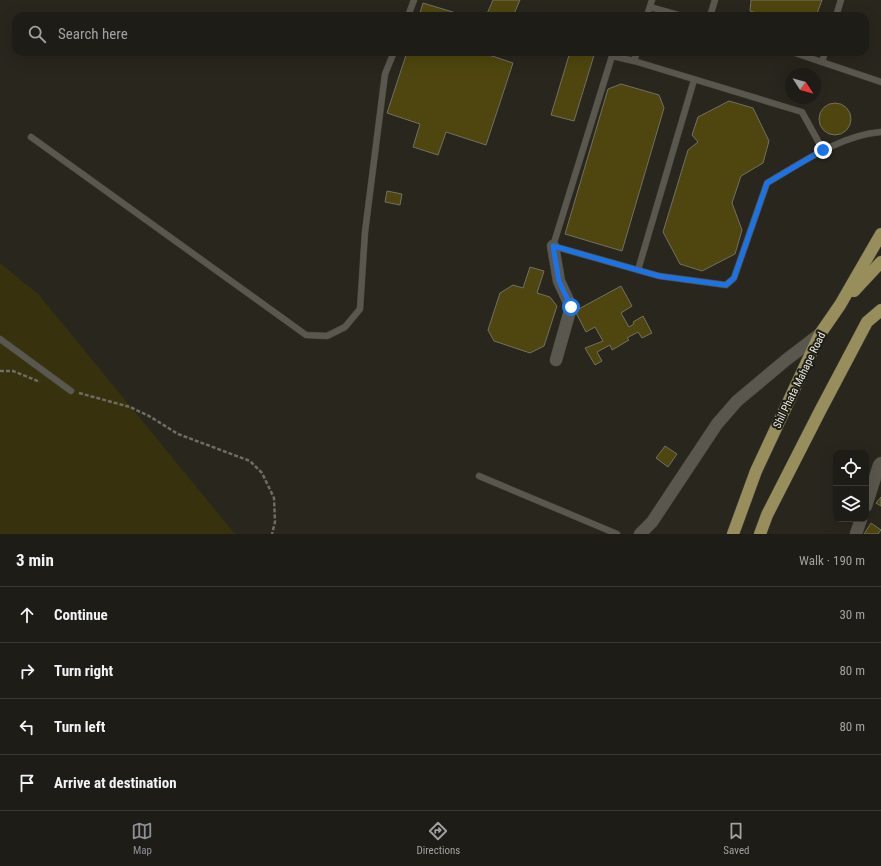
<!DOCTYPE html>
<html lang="en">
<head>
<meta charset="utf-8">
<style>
	body { margin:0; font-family:"Roboto Condensed",sans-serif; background:#2b2923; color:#f1f3f6 }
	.controls { position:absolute; right:12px; bottom:12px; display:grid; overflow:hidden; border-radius:8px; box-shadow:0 4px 16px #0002 }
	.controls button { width:36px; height:36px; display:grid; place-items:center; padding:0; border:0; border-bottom:1px solid #3c3a35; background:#1e1c16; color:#f1f3f6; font:20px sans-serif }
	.compass { position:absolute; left:785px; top:68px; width:36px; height:36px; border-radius:50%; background:#1e1c16; box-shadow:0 4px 16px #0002; rotate:126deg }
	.stop { position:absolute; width:12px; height:12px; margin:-9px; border:3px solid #1a73e8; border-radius:50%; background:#fff }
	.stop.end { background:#1a73e8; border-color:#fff; box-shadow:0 1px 4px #0008 }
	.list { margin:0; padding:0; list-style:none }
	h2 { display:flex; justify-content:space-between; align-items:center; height:52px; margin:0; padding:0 16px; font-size:17px }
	h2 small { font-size:13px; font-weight:400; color:#a1a1a1 }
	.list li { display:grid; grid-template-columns:26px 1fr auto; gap:12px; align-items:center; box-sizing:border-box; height:56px; padding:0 16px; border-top:1px solid #3c3a35 }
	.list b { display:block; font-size:15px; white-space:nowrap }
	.list em { font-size:13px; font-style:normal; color:#a1a1a1 }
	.icon { flex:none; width:22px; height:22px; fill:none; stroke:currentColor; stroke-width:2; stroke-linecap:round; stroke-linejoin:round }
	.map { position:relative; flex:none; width:881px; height:534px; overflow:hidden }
	.search { position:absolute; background:#1e1c16; box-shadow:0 4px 16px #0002; left:12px; right:12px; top:12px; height:44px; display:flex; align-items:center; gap:10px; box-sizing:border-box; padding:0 14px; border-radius:12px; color:#a1a1a1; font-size:15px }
	.sheet { height:276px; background:#1e1c16 }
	nav { display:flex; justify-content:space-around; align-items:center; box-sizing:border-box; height:56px; border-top:1px solid #3c3a35; background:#1e1c16; font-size:11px; color:#a1a1a1 }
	nav a { display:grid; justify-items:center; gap:2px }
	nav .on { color:#8c9099 }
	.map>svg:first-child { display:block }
	.green { fill:#37310d }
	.building { fill:#4e460e; stroke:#727065 }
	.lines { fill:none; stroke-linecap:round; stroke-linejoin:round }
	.lane-casing { stroke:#44443c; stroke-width:7 }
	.street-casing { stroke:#44443c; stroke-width:13 }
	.primary-casing { stroke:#44443c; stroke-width:13 }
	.path { stroke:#6e6c64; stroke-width:2.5; stroke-dasharray:4 2; stroke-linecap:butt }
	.lane { stroke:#5a584e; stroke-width:6 }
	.street { stroke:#5a584e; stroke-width:12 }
	.primary { stroke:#978e5c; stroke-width:12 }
	.route { stroke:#1a73e8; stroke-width:5 }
	.labels { text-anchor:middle; stroke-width:4; stroke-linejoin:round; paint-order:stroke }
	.street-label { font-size:11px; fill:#eaeae3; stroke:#1e1d14 }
</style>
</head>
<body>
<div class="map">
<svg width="881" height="534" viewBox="0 0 881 534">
	<rect width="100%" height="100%" fill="#28261d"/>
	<path class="green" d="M0 263 39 295 235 534H0Z"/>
	<g class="building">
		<path d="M493 0H520L513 16H486Z"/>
		<path d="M751 0H822L816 16H766L750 11Z"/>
		<path d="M423 3 456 13 455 16H419Z"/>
		<path d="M407 52H480L513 63 486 145 446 132 438 155 413 147 420 124 387 113Z"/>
		<path d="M570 52H595L574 121 551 115Z"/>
		<path d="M621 84 659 95 664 108 622 251 565 234 608 89Z"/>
		<path d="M729 101 753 108 769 141 763 163 741 176 732 203 742 230 735 254 702 271 680 264 663 232 688 150 698 142 692 135 698 117Z"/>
		<circle cx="835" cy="119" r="16"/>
		<path d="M387 191 402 194 400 205 385 202Z"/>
		<path d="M530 267 544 271 537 293 550 297 557 306 544 346 530 353 494 341 488 330 500 293 513 285 523 288Z"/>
		<path d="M621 286 632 306 621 313 629 327 634 324 633 322 643 316 652 333 642 338 638 332 627 338 629 340 612 350 610 345 597 352 602 361 595 365 585 348 603 341 595 327 586 332 575 311Z"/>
		<path d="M665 446 677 454 668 467 656 458Z"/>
		<path d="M881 497V506L876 503Z"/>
		<path d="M871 523 881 530 878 534H864Z"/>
	</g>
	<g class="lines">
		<g class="lane-casing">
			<g id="lane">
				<path d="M650 7 682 16"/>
				<path d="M408 16 414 0"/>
				<path d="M647 16 652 0"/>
				<path d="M710 16 715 0"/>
				<path d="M836 16 841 0"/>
				<path d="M792 52 881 82"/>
				<path d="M634 61 637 52"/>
				<path d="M822 62 825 52"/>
				<path d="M31 137 306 335 327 336 345 327 360 309 365 232 385 74 394 52"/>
				<path d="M823 150 802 112 634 61 612 56 553 246 659 276 726 285 734 278 767 183C801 163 841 135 881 132"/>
				<path d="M638 270 694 80"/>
				<path d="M0 339 71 391"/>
				<path d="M479 476 617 534"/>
			</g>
		</g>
		<g class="street-casing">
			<g id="street">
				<path d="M553 246 559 281 571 307 556 360"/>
				<path d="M866 506 879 465 881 463"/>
				<path d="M640 534 652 522 717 424 737 401 786 360 820 334"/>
				<path d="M856 534 861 519"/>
			</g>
		</g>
		<g class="primary-casing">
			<g id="primary">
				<path d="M854 291 881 262"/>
				<path d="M733 534 756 471 820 334 840 305 881 234"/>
				<path d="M760 534 767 515 820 411 867 322 881 310"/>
			</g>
		</g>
		<g class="path">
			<path d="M0 371H13L40 382"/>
			<path d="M79 393 130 407 149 416 178 434 250 461 262 473 274 498 275 522 272 534"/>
		</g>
		<use href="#lane" class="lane"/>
		<use href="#street" class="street"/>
		<use href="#primary" class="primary"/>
	</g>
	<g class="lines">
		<path class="route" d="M571 307 559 281 553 246 659 276 726 285 734 278 767 183 823 150"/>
	</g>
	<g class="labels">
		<g class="street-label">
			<text transform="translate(799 380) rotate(-64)" y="4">Shil Phata Mahape Road</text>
		</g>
	</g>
</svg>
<div class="controls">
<button><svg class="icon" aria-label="locate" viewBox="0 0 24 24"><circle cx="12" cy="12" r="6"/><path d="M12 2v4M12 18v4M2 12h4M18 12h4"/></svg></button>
<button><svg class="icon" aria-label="layers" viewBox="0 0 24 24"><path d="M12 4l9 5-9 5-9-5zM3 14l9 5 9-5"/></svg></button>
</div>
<svg class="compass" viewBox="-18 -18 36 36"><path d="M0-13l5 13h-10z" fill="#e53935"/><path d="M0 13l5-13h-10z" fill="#a1a1a1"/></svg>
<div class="stop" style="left:571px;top:307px"></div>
<div class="stop end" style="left:823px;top:150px"></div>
<div class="search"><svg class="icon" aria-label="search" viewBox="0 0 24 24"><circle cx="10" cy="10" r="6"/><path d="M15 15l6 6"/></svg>Search here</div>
</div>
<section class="sheet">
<h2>3 min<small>Walk · 190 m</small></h2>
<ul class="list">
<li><svg class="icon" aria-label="ahead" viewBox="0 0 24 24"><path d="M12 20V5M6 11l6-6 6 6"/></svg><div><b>Continue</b></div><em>30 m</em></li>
<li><svg class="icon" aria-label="right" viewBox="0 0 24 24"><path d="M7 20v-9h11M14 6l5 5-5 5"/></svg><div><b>Turn right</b></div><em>80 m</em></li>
<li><svg class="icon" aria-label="left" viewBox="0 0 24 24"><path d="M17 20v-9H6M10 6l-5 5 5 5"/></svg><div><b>Turn left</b></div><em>80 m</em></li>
<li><svg class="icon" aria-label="arrive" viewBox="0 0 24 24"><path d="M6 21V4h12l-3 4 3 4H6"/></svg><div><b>Arrive at destination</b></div></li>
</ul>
</section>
<nav>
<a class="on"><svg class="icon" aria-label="map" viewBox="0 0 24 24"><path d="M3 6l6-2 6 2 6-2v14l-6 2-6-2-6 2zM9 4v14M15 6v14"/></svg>Map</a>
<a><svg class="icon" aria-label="directions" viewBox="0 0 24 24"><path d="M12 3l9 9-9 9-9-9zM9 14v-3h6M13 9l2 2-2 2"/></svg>Directions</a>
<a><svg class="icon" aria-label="saved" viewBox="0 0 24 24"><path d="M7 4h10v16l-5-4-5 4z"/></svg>Saved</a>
</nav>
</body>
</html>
